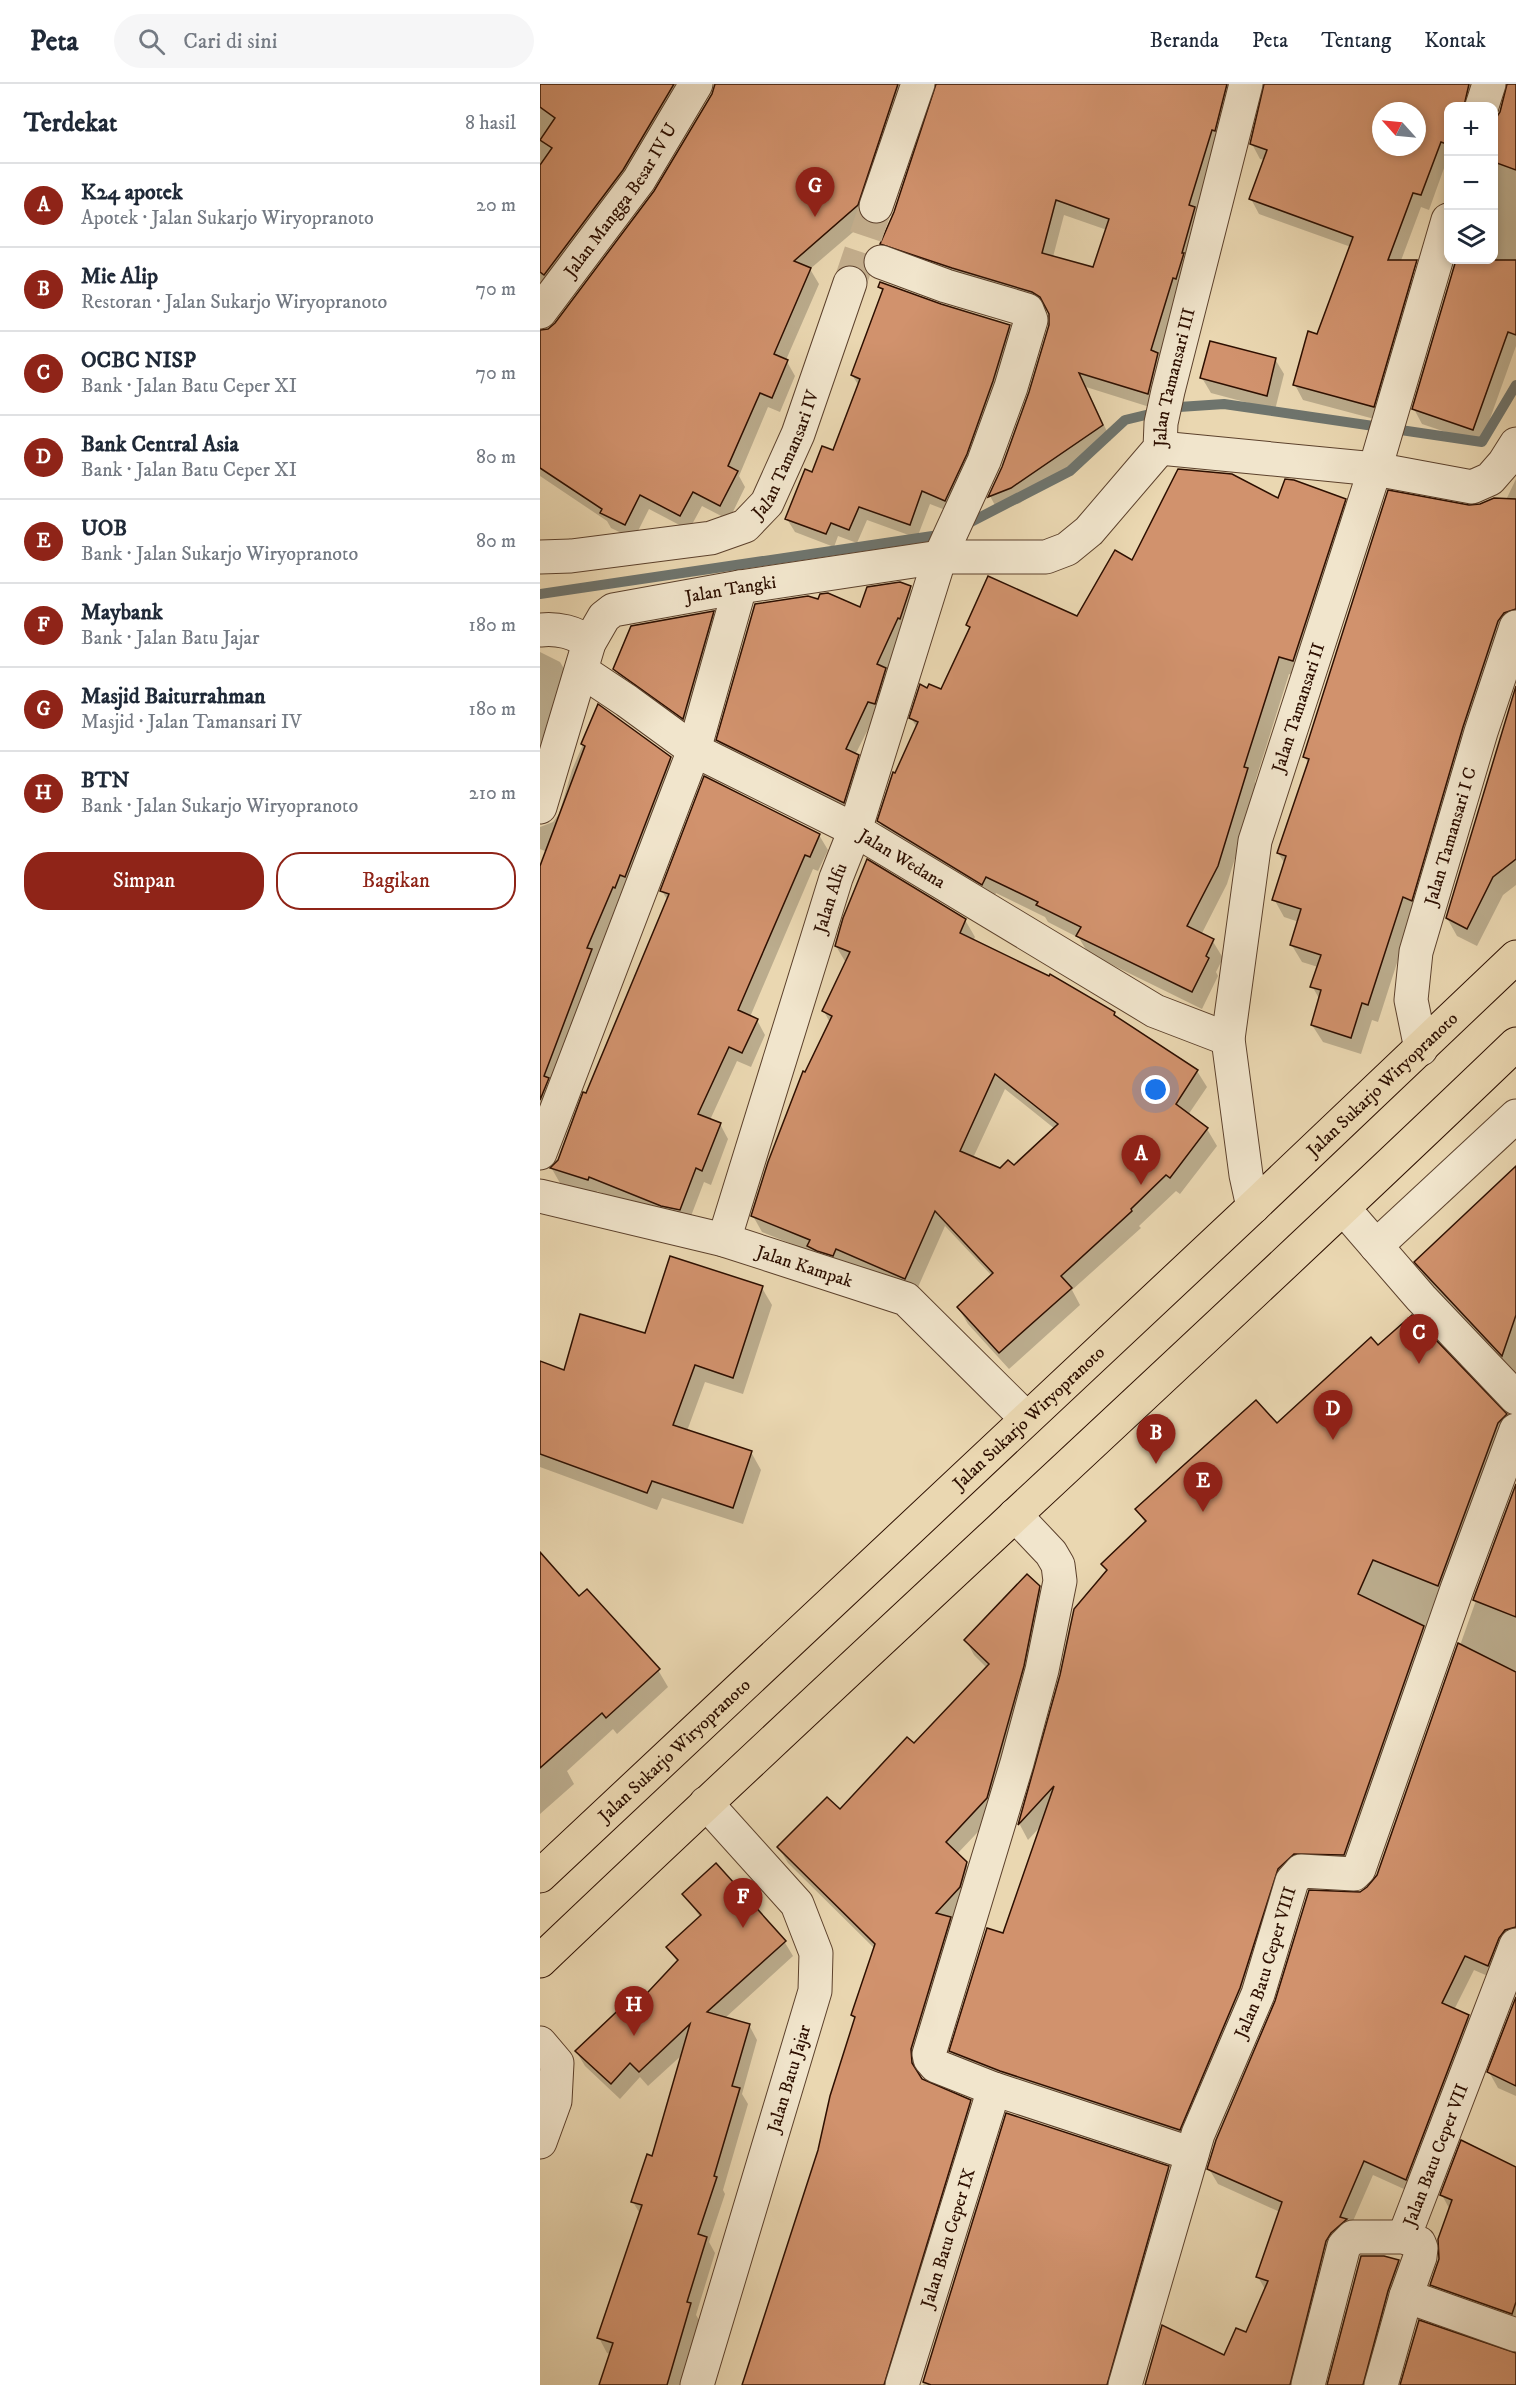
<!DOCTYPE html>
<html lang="id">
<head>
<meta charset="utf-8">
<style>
	body { margin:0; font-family:"IM FELL DW Pica",serif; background:#f6f6f7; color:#1f2937 }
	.controls { position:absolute; right:18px; top:18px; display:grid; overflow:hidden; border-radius:12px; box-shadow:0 3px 9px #0003 }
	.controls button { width:54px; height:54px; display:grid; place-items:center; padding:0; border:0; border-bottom:2px solid #e0e1e3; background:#fff; color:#1f2937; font:30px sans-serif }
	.compass { position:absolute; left:832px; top:18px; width:54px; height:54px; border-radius:50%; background:#fff; box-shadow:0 3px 9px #0003; rotate:297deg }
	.you { position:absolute; left:616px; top:1006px; width:21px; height:21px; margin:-15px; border:4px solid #fff; border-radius:50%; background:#1a73e8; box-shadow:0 0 0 9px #1a73e833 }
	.badge { display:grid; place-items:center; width:39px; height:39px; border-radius:50%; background:#8f2418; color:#fff; font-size:20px; font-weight:700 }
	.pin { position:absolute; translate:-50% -50px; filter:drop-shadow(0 2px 3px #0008) }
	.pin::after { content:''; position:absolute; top:32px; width:21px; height:18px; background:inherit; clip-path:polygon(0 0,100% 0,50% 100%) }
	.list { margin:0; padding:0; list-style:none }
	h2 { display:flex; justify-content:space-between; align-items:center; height:78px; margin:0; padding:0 24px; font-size:26px }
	h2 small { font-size:20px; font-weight:400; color:#747a83 }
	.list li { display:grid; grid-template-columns:39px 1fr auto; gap:18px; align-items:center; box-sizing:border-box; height:84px; padding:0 24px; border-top:2px solid #e0e1e3 }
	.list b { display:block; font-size:22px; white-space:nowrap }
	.list p { margin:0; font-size:20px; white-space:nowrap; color:#747a83 }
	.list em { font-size:20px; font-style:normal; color:#747a83 }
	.actions { display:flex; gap:12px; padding:18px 24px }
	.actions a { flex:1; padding:14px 0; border:2px solid #8f2418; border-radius:24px; text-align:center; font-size:21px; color:#8f2418 }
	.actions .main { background:#8f2418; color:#fff }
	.icon { flex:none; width:33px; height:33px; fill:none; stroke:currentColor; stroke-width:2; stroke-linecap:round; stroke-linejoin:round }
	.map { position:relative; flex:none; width:976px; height:2301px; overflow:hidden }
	header { display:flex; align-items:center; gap:36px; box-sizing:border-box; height:84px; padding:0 30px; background:#fff; border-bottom:2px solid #e0e1e3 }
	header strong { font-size:28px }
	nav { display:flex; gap:33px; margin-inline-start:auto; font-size:21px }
	.search { width:420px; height:54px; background:#f6f6f7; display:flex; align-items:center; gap:15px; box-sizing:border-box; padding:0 21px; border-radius:33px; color:#747a83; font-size:22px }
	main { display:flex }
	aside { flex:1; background:#fff }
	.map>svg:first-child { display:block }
	.shadow { fill:#0003; fill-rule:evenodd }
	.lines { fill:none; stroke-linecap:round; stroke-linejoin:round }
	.stream { stroke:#6e746d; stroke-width:10 }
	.building { fill:#d1926d; stroke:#2d0f00; stroke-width:1.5; fill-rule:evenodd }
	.minor-tunnel { stroke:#c4af8e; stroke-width:33; stroke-dasharray:33 16; stroke-linecap:butt }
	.minor-casing { stroke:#5c412c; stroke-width:35 }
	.major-casing { stroke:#2d0f00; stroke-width:35 }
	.minor { stroke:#f1e5cc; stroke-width:33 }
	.major { stroke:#ead7b1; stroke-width:33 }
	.labels { text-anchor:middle; stroke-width:4.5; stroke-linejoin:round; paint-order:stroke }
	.street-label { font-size:18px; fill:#2d0f00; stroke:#f1e5cc }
</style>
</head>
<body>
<header>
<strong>Peta</strong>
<div class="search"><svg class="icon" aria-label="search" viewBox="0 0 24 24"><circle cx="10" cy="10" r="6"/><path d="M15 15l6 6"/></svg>Cari di sini</div>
<nav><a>Beranda</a><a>Peta</a><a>Tentang</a><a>Kontak</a></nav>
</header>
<main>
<aside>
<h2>Terdekat<small>8 hasil</small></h2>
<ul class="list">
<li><span class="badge">A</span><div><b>K24 apotek</b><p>Apotek · Jalan Sukarjo Wiryopranoto</p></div><em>20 m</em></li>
<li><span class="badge">B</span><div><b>Mie Alip</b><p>Restoran · Jalan Sukarjo Wiryopranoto</p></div><em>70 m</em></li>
<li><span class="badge">C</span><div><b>OCBC NISP</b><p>Bank · Jalan Batu Ceper XI</p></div><em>70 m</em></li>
<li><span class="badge">D</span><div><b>Bank Central Asia</b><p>Bank · Jalan Batu Ceper XI</p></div><em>80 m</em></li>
<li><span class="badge">E</span><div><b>UOB</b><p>Bank · Jalan Sukarjo Wiryopranoto</p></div><em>80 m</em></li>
<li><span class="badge">F</span><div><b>Maybank</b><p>Bank · Jalan Batu Jajar</p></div><em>180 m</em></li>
<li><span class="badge">G</span><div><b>Masjid Baiturrahman</b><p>Masjid · Jalan Tamansari IV</p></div><em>180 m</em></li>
<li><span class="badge">H</span><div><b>BTN</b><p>Bank · Jalan Sukarjo Wiryopranoto</p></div><em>210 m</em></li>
</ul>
<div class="actions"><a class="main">Simpan</a><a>Bagikan</a></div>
</aside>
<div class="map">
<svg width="976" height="2301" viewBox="0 0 976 2301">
	<rect width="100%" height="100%" fill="#ead7b1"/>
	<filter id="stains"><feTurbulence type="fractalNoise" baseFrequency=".00333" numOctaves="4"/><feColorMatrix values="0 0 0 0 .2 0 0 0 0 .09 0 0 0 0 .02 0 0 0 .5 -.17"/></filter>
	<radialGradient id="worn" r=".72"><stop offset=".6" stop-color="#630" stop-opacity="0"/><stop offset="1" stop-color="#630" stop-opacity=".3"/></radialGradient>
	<g class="shadow">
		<path d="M0 0H154L0 223Z"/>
		<path d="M176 0H376L368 9 326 137 270 185 279 200 246 276 255 292 240 328 228 323 199 392 205 403 189 436 162 422 149 446 109 425 94 455 71 444 67 437 0 392V248L7 247 16 240 116 107 174 10Z"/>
		<path d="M398 0H704L616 325 546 303 571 356 480 419 458 427 450 412 463 384 490 309 510 242 509 227 351 175 342 160 355 129ZM524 131 567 146 554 185 513 173Z"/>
		<path d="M726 0H947L935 22H908V73L889 126 881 123 856 190 870 195 879 210 842 337 763 316 755 301 778 252 811 163 719 130 711 115 725 76 720 75 712 60ZM841 27H877V63H841Z"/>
		<path d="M969 0H976V262L941 360 882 340 874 325 931 176H954V38L961 28Z"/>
		<path d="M340 203 469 242 477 255 413 429 390 420 377 454 327 436 317 459 298 452 294 463 255 448 247 435 273 389 294 368 319 302 312 291 343 208Z"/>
		<path d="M735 275 744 290 735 326 671 309 662 294Z"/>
		<path d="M976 395V545L873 829 838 938 832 936 821 970 783 958 772 941 780 916 772 902 778 883 762 878 751 860 759 838 744 833 734 815 745 780 738 769 769 680 764 672 929 423 966 416Z"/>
		<path d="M739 416 804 417 815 434 763 594 749 590 715 698 717 703 687 800 661 851 672 856 683 874 676 888 678 892 662 925 548 869 539 854 508 838 505 833 456 809 452 817 349 755 339 737 355 691 377 644 371 634 388 606 402 607 430 545 427 541 537 534 593 478Z"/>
		<path d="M370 504 378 516 346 588 352 598 315 671 325 685 311 731 185 669 178 656 320 525Z"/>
		<path d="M173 528 181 543 152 649 83 600 75 585Z"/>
		<path d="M0 568 20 578 30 595 0 665Z"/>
		<path d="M976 607V801L963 811 937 862 917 852 907 834Z"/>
		<path d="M59 623 130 674 141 691 0 1059V813L17 772 0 765V743L13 738 19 730 32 686Z"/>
		<path d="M279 751 288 766 278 787 273 785 210 933 217 936 225 951 211 983 197 977 170 1036 180 1040 188 1055 171 1101 164 1098 148 1140 131 1136 57 1107 56 1110 20 1099 12 1085 19 1076 128 817 122 807Z"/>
		<path d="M425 836 435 853 433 857 574 929 577 935 657 987 667 1003 648 1031 667 1045 677 1062 640 1110 636 1107 599 1142 601 1144 532 1206 540 1221 469 1285 428 1240 418 1223 452 1192 405 1142 375 1210 222 1148 213 1132 266 990 290 939 284 927 306 879 296 862ZM465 1005 515 1045 473 1083 461 1085 433 1074Z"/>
		<path d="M976 1084V1287L974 1292 889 1200 876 1178Z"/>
		<path d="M222 1204 232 1221 203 1310 165 1298 147 1347 211 1368 221 1386 203 1440 122 1414 117 1426 0 1383V1279L25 1288 106 1251Z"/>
		<path d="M838 1263 966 1331 976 1347 813 1787 764 1786 649 2062 421 1984 411 1967 463 1850 501 1742 488 1756 480 1741 522 1591 568 1488 563 1480 605 1439 597 1425 736 1341Z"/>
		<path d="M976 1404V1852L957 1896 934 1886 914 1926 928 1933 937 1948 875 2110 833 2091 810 2144 761 2301H606L685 2273 707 2250 726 2207 718 2193 740 2128 678 2100 669 2085 821 1809 828 1804 838 1792Z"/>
		<path d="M0 1471 39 1514 118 1586 128 1603 77 1650 73 1645 27 1687 34 1700 0 1730Z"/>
		<path d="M499 1503 508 1519 455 1730 417 1770 426 1779 435 1795 428 1819 411 1837 419 1850 379 1981V1993L388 2000 430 2017 439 2032 355 2301H204L280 2067 316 1936 313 1931 335 1865 248 1779 239 1764 300 1728 374 1662 447 1584 434 1571 426 1556Z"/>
		<path d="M144 1810 244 1857 253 1872 185 1934 209 1941 217 1956 202 2010 208 2020 183 2106 185 2110 169 2158 175 2169 156 2231 159 2236 140 2301H61L71 2270 67 2269 59 2254 100 2130 93 2118 113 2074 143 1970 108 2002 100 1993 80 2015 45 1982 36 1967 95 1925 138 1879 128 1863 160 1833Z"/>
		<path d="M976 1917V2012L958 2004 949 1988Z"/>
		<path d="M467 2031 628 2083 637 2099 578 2301H383Z"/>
		<path d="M976 2084V2243L900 2216 892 2200 900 2175 910 2126 902 2111Z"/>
		<path d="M858 2178 867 2193 834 2301H789Z"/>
	</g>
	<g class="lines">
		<g class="stream">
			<path d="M423 442 530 387 585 336 639 323 684 320 942 358 976 301"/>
			<path d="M0 510 406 450"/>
		</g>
	</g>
	<g class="building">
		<path d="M0 0H134L83 86 4 191 0 188V81L12 64 0 56 15 34 0 23Z"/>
		<path d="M175 0H358L318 121 254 177 271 184 234 270 248 276 232 314 220 309 188 382 198 387 180 422 153 408 140 432 100 411 85 441 60 429 62 425 0 384V246L8 245 15 239 114 107 172 10Z"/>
		<path d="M396 0H687L675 47 672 46 649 121 655 123 642 169H644L636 195 633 194 611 266 618 269 608 310 539 289 563 341 471 404 448 413 462 383 489 308 509 241V230L500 213 492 208 412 184 340 160 354 128ZM516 116 569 135 553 183 502 169Z"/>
		<path d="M724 0H929L924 22H909V61L901 58 881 111 873 109 848 176H877L834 323 753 301 768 247 777 250 813 153 709 115 727 66 710 60ZM841 27H877V63H841Z"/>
		<path d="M967 0H976V86L954 78V37L960 28Z"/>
		<path d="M916 176H976V251L968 248 933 346 872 325Z"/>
		<path d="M340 198 401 220 470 241 453 297 427 370 405 417 382 407 370 441 319 423 309 446 291 439 286 450 245 435 265 385 272 388 282 362 293 366 320 295 311 291 343 205 338 203Z"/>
		<path d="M670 257 736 274 727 312 660 294Z"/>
		<path d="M638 385 692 390 738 414 745 395 754 396 806 415 753 577 739 573 704 683 708 684 678 782 647 842 674 855 666 872 669 874 652 908 536 852 541 843 496 821 498 818 446 793 442 801 337 737 353 688 355 689 378 638 369 634 380 600 387 604 389 600 401 605 430 543 426 541 448 492 537 532 575 466 592 476Z"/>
		<path d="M848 406 929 421 940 420 954 414 976 415V525L964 529 958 537 923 643 872 817 863 813 828 921 822 919 811 954 771 941 781 906 770 903 781 871 750 861 761 825 732 816 746 772 737 769 769 675 763 673Z"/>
		<path d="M360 498 371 502 360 535 358 534 337 580 346 584 335 620 328 618 306 665 319 671 304 719 176 656 215 520 268 512 278 515 280 510 288 509 320 523 327 503Z"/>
		<path d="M174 527 143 635 73 585 91 542Z"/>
		<path d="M976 602V775L953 793 927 845 906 834Z"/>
		<path d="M58 620 131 673 85 793 80 791 75 804 73 803 47 864 52 865 4 992 9 994 0 1016V782L45 662 41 660Z"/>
		<path d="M164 692 280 750 270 773 265 771 198 926 218 935 202 969 189 963 158 1030 181 1039 162 1087 156 1084 140 1126 121 1122 49 1093 48 1096 10 1084 18 1076 43 1008 46 1009 129 810 120 807Z"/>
		<path d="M327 775 426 835 420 849 509 892 510 890 575 928 574 931 658 986 636 1020 668 1044 630 1094 626 1091 591 1125 592 1127 521 1192 532 1204 459 1269 417 1223 453 1189 395 1127 365 1195 296 1165 293 1172 277 1167 267 1162 270 1156 211 1132 228 1078 263 987 265 988 292 932 282 927 310 868 295 862 303 834ZM455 990 518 1040 474 1081 468 1076 460 1084 420 1067Z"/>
		<path d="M976 1082V1231L962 1272 874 1178Z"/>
		<path d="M130 1172 223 1202 193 1294 155 1281 133 1341 212 1367 193 1424 112 1397 107 1409 0 1370V1277L24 1286 40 1230 105 1249Z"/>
		<path d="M872 1231 967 1330 958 1339 898 1502 833 1476 818 1510 884 1542 804 1771 754 1770 738 1785 700 1904 640 2046 460 1987 409 1967 447 1844 463 1849 514 1702 478 1741 520 1591 534 1525 567 1486 561 1480 606 1437 595 1425 716 1316 737 1339 831 1253 838 1261Z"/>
		<path d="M976 1400V1533L933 1516Z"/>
		<path d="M0 1468 39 1512 47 1505 120 1585 66 1634 62 1629 0 1684Z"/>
		<path d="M487 1490 500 1502 484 1582 447 1714 406 1758 427 1778 420 1803 396 1829 411 1833 371 1965 372 1979 382 1995 431 2016 344 2301H202L278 2066 290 2012 315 1933 311 1931 335 1860 237 1763 287 1713 300 1725 367 1653 374 1659 449 1580 424 1556Z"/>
		<path d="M918 1559 976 1588V1843L965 1846 959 1854 948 1882 925 1872 902 1919 929 1931 866 2096 824 2077 800 2133 807 2135 791 2149 786 2157 750 2301H605L622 2241 684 2271 696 2244 706 2248 728 2197 716 2193 742 2118 667 2085 676 2056 735 1917 769 1806 820 1808 827 1803 837 1791Z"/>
		<path d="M176 1779 246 1857 167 1928 210 1940 192 2002 200 2004 174 2092 177 2093 158 2150 167 2153 147 2218 151 2219 127 2301H59L73 2259 57 2254 102 2121 91 2118 107 2070 112 2072 150 1940 99 1988 90 1979 71 2000 35 1967 89 1916 95 1922 138 1876 126 1863 161 1831 142 1810Z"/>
		<path d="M976 1913V2002L947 1988Z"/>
		<path d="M466 2029 629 2082 567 2301H391L383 2298Z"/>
		<path d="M921 2056 976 2083V2218L972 2230 890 2201 899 2175 898 2155 912 2116 900 2111Z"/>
		<path d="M821 2172H844L859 2176 848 2207 823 2301H787Z"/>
		<path d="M879 2236 976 2269V2301H860Z"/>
	</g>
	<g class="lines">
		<path class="minor-tunnel" d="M310 199 336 122"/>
		<g class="minor-casing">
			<g id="minor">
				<path d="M942 22 949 0"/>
				<path d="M336 122 378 0"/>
				<path id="s1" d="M0 228 99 96 156 0"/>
				<path d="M620 364 835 385 932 403 950 395 964 379 976 360"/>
				<path id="s2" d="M0 473 31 472 171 454 205 442 227 419 258 350 310 199"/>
				<path d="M0 546C17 544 36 548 49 559"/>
				<path id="s3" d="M42 587 87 617 154 666 315 746 615 927 688 955"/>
				<path id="s4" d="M0 723 49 559 64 533 73 526 200 503 400 473H506L527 465 549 447 620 364 621 339 628 307 706 0"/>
				<path id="s5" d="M881 965 871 916 876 868 941 648 976 543"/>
				<path d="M0 1069 154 666 200 503"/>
				<path id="s6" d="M0 1112 184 1156 366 1215 486 1334"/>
				<path id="s7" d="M713 1123 706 1091 688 955 715 757 835 385 908 136"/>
				<path d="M804 1125 881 1214 976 1314"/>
				<path id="s8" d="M184 1156 296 794 315 746 400 473 444 377 471 303 491 236 487 226 406 202 341 178"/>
				<path d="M836 1162 976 1032"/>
				<path d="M475 1431 511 1469 518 1481 520 1497 502 1586 477 1679 389 1970 390 1975 396 1982 454 2005 652 2070"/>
				<path d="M0 1959 17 1979 15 2017 0 2058"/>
				<path id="s9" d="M864 2153 976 1861"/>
				<path d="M866 2212 976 2251"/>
				<path id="s10" d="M157 2301 275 1907 276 1869 257 1820 166 1719"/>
				<path id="s11" d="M362 2301 454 2005"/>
				<path id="s12" d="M585 2301 658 2050 718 1910 752 1797 761 1787 814 1790 819 1785 917 1505 976 1346"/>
				<path d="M768 2301 804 2162 813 2153H864L879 2159 881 2164 880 2173 866 2212 841 2301"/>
			</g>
		</g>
		<g class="major-casing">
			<g id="major">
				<path id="s13" d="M0 1792 713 1123 976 873"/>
				<path d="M0 1877C323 1569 654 1269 976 960"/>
			</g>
		</g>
		<use href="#minor" class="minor"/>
		<use href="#major" class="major"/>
	</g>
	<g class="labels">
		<g class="street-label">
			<text dy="6" stroke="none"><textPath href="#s1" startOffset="138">Jalan Mangga Besar IV U</textPath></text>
			<text dy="6" stroke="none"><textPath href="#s4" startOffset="882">Jalan Tamansari III</textPath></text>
			<text dy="6" stroke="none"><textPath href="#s2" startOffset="292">Jalan Tamansari IV</textPath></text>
			<text dy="6" stroke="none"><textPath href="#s4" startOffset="332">Jalan Tangki</textPath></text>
			<text dy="6" stroke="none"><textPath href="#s7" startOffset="510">Jalan Tamansari II</textPath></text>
			<text dy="6" stroke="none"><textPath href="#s5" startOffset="219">Jalan Tamansari I C</textPath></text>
			<text dy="6" stroke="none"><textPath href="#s3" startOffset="372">Jalan Wedana</textPath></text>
			<text dy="6" stroke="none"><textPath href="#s8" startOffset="358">Jalan Alfu</textPath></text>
			<text dy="6" stroke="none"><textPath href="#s13" startOffset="1156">Jalan Sukarjo Wiryopranoto</textPath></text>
			<text dy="6" stroke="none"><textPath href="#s6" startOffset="274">Jalan Kampak</textPath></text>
			<text dy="6" stroke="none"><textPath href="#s13" startOffset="670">Jalan Sukarjo Wiryopranoto</textPath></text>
			<text dy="6" stroke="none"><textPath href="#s13" startOffset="184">Jalan Sukarjo Wiryopranoto</textPath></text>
			<text dy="6" stroke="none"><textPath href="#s12" startOffset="446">Jalan Batu Ceper VIII</textPath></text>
			<text dy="6" stroke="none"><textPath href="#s10" startOffset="320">Jalan Batu Jajar</textPath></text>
			<text dy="6" stroke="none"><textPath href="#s9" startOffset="88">Jalan Batu Ceper VII</textPath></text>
			<text dy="6" stroke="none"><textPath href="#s11" startOffset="154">Jalan Batu Ceper IX</textPath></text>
		</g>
	</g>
	<rect width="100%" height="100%" filter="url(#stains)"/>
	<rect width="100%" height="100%" fill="url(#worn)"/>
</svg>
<div class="controls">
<button>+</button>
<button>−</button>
<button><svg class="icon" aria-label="layers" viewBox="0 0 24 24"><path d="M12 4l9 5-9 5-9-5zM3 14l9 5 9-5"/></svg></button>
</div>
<svg class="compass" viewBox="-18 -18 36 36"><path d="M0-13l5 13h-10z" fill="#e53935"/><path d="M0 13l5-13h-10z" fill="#747a83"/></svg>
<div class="you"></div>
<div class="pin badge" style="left:601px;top:1101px">A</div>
<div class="pin badge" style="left:616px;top:1380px">B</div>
<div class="pin badge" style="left:879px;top:1280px">C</div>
<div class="pin badge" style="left:793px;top:1356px">D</div>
<div class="pin badge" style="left:663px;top:1428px">E</div>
<div class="pin badge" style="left:203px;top:1844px">F</div>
<div class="pin badge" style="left:275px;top:133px">G</div>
<div class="pin badge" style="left:94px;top:1952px">H</div>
</div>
</main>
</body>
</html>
